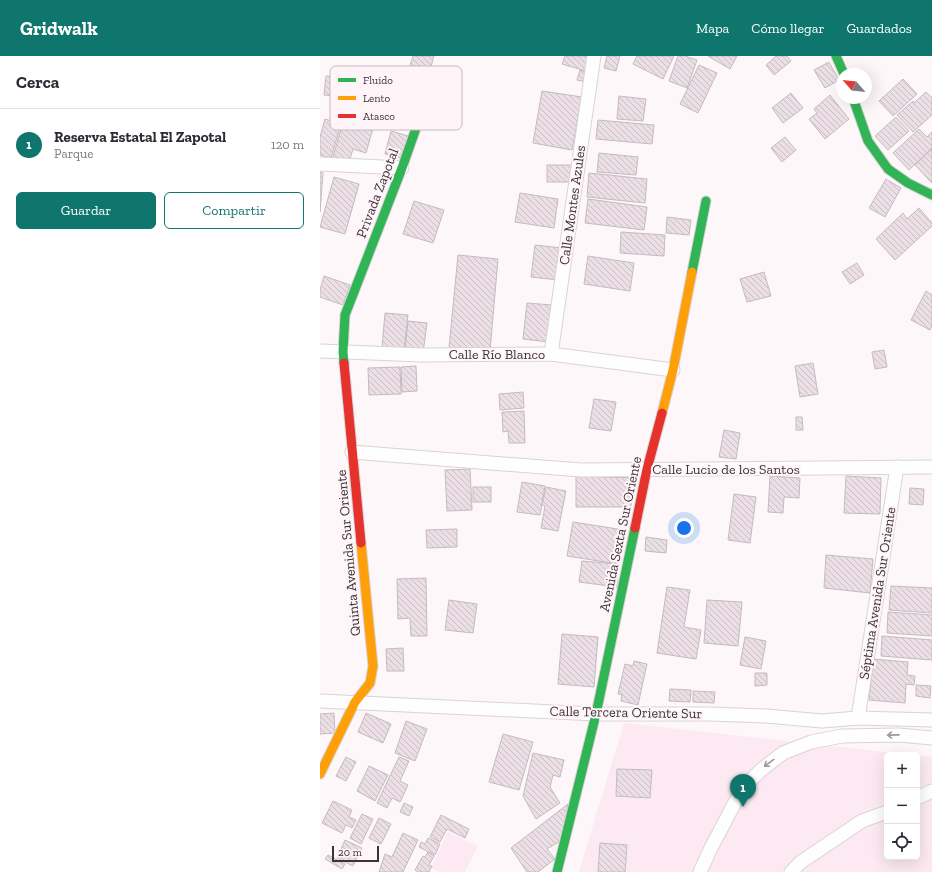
<!DOCTYPE html>
<html lang="es">
<head>
<meta charset="utf-8">
<style>
	body { margin:0; font-family:"Zilla Slab",serif; background:#f2f2f3; color:#2b2b33 }
	.controls { position:absolute; right:12px; bottom:12px; display:grid; overflow:hidden; border-radius:6px; box-shadow:0 4px 16px #0002 }
	.controls button { width:36px; height:36px; display:grid; place-items:center; padding:0; border:0; border-bottom:1px solid #e1e1e2; background:#fff; color:#2b2b33; font:20px sans-serif }
	.compass { position:absolute; left:516px; top:12px; width:36px; height:36px; border-radius:50%; background:#fff; box-shadow:0 4px 16px #0002; rotate:298deg }
	.scale { position:absolute; left:12px; bottom:10px; width:47px; box-sizing:border-box; padding-left:4px; border:2px solid #3c3337; border-top:0; font-size:11px; line-height:14px; white-space:nowrap; color:#3c3337; -webkit-text-stroke:3px #fff5f9; paint-order:stroke }
	.you { position:absolute; left:364px; top:472px; width:14px; height:14px; margin:-10px; border:3px solid #fff; border-radius:50%; background:#1a73e8; box-shadow:0 0 0 6px #1a73e833 }
	.badge { display:grid; place-items:center; width:26px; height:26px; border-radius:50%; background:#0f766e; color:#fff; font-size:13px; font-weight:700 }
	.pin { position:absolute; translate:-50% -33px; filter:drop-shadow(0 1px 2px #0008) }
	.pin::after { content:''; position:absolute; top:21px; width:14px; height:12px; background:inherit; clip-path:polygon(0 0,100% 0,50% 100%) }
	.list { margin:0; padding:0; list-style:none }
	h2 { display:flex; justify-content:space-between; align-items:center; height:52px; margin:0; padding:0 16px; font-size:17px }
	h2 small { font-size:13px; font-weight:400; color:#7c7c81 }
	.list li { display:grid; grid-template-columns:26px 1fr auto; gap:12px; align-items:center; box-sizing:border-box; height:72px; padding:0 16px; border-top:1px solid #e1e1e2 }
	.list b { display:block; font-size:15px; white-space:nowrap }
	.list p { margin:0; font-size:13px; white-space:nowrap; color:#7c7c81 }
	.list em { font-size:13px; font-style:normal; color:#7c7c81 }
	.actions { display:flex; gap:8px; padding:12px 16px }
	.actions a { flex:1; padding:9px 0; border:1px solid #0f766e; border-radius:6px; text-align:center; font-size:14px; color:#0f766e }
	.actions .main { background:#0f766e; color:#fff }
	.icon { flex:none; width:22px; height:22px; fill:none; stroke:currentColor; stroke-width:2; stroke-linecap:round; stroke-linejoin:round }
	.map { position:relative; flex:none; width:612px; height:816px; overflow:hidden }
	header { display:flex; align-items:center; gap:24px; box-sizing:border-box; height:56px; padding:0 20px; background:#0f766e; color:#fff }
	header strong { font-size:19px }
	nav { display:flex; gap:22px; margin-inline-start:auto; font-size:14px }
	main { display:flex }
	aside { flex:1; background:#fff }
	.map>svg:first-child { display:block }
	.park { fill:#fce9f2 }
	.building { fill:url(#building-back-hatch); stroke:#c3bcbf }
	.lines { fill:none; stroke-linecap:round; stroke-linejoin:round }
	.street-casing { stroke:#dad3d6; stroke-width:15 }
	.fast-casing { stroke:#dad3d6; stroke-width:11 }
	.slow-casing { stroke:#dad3d6; stroke-width:11 }
	.jam-casing { stroke:#dad3d6; stroke-width:11 }
	.street { stroke:#fffefe; stroke-width:13 }
	.fast { stroke:#30b455; stroke-width:9 }
	.slow { stroke:#ff9f0a; stroke-width:9 }
	.jam { stroke:#e5322d; stroke-width:9 }
	.oneway { stroke:#9e989a }
	.labels { text-anchor:middle; stroke-width:4; stroke-linejoin:round; paint-order:stroke }
	.street-label { font-size:14px; fill:#3c3337; stroke:#fff5f9 }
	.key { fill:#fff5f9; stroke:#c4bbbf; stroke-width:1 }
	.key-label { font-size:11px; fill:#3c3337 }
</style>
</head>
<body>
<header>
<strong>Gridwalk</strong>
<nav><a>Mapa</a><a>Cómo llegar</a><a>Guardados</a></nav>
</header>
<main>
<aside>
<h2>Cerca<small></small></h2>
<ul class="list">
<li><span class="badge">1</span><div><b>Reserva Estatal El Zapotal</b><p>Parque</p></div><em>120 m</em></li>
</ul>
<div class="actions"><a class="main">Guardar</a><a>Compartir</a></div>
</aside>
<div class="map">
<svg width="612" height="816" viewBox="0 0 612 816">
	<defs>
		<pattern id="building-back-hatch" width="6" height="6" patternUnits="userSpaceOnUse"><rect width="6" height="6" fill="#ebdee4"/><path d="M-1 5l2 2M0 0l6 6M5-1l2 2" fill="none" stroke="#cabfc4"/></pattern>
	</defs>
	<rect width="100%" height="100%" fill="#fdf7fa"/>
	<g class="park">
		<path d="M304 667 594 699H567V801H597V699L612 701V816H259Z"/>
		<path d="M128 776 158 790 145 816H120L111 812Z"/>
	</g>
	<g class="building">
		<path d="M93 0H114L105 31 85 25Z"/>
		<path d="M245 0H271L266 15 242 8Z"/>
		<path d="M287 0H300L296 15 284 12Z"/>
		<path d="M317 0H354L343 23 313 8Z"/>
		<path d="M358 0H365L377 4 367 32 349 25Z"/>
		<path d="M388 0H417L410 13Z"/>
		<path d="M456 0H467L471 5 454 19 446 9Z"/>
		<path d="M509 6 519 24 505 32 494 14Z"/>
		<path d="M379 9 397 17 378 57 360 48Z"/>
		<path d="M260 14 268 17 266 26 257 24Z"/>
		<path d="M6 20 49 25 44 62 21 59 23 41 4 39Z"/>
		<path d="M583 23 597 38 573 60 559 45Z"/>
		<path d="M222 35 262 41 252 94 213 87Z"/>
		<path d="M606 36 612 42V59L593 76 577 59 593 45 594 47Z"/>
		<path d="M471 37 483 52 463 67 452 52Z"/>
		<path d="M510 39 529 63 505 83 489 63 497 57 494 53Z"/>
		<path d="M299 40 326 43 323 65 297 63Z"/>
		<path d="M576 61 589 75 568 94 555 80Z"/>
		<path d="M5 63 21 68 11 102 0 99V81Z"/>
		<path d="M24 63 53 72 46 97 33 93 29 106 13 101Z"/>
		<path d="M278 64 334 69 332 88 276 83Z"/>
		<path d="M599 73 607 81 612 76V92L589 114 573 97Z"/>
		<path d="M71 75 88 80 82 102 65 98Z"/>
		<path d="M465 81 476 94 462 106 451 92Z"/>
		<path d="M612 93V127L595 109Z"/>
		<path d="M279 97 318 101 316 119 277 116Z"/>
		<rect x="227" y="109" width="27" height="17"/>
		<path d="M0 116 3 117 0 156Z"/>
		<path d="M269 117 327 123 325 147 267 141Z"/>
		<path d="M14 121 39 128 25 178 0 171Z"/>
		<path d="M566 123 581 132 565 161 549 152Z"/>
		<path d="M200 137 238 143 234 172 195 166Z"/>
		<path d="M268 143 327 151 324 174 265 167Z"/>
		<path d="M94 145 124 154 113 187 83 178Z"/>
		<path d="M599 152 612 167V170L575 204 556 183 583 157 587 163Z"/>
		<path d="M347 161 371 164 369 179 346 177Z"/>
		<path d="M301 176 345 179 344 200 300 197Z"/>
		<path d="M215 189 242 192 238 224 211 221Z"/>
		<path d="M138 199 178 203 170 295 129 292Z"/>
		<path d="M268 200 314 207 310 235 264 228Z"/>
		<path d="M537 207 544 219 530 228 522 216Z"/>
		<path d="M444 216 451 240 427 246 420 223Z"/>
		<path d="M4 220 30 229 23 249 0 241V234Z"/>
		<path d="M606 235 612 239V270L610 274 591 264Z"/>
		<path d="M207 247 232 249 229 286 203 283Z"/>
		<path d="M65 257 88 259 84 294 62 292Z"/>
		<path d="M88 265 107 267 103 297 85 294Z"/>
		<path d="M564 294 567 311 555 313 552 296Z"/>
		<path d="M493 307 498 338 480 341 475 310Z"/>
		<path d="M96 310 97 335 82 336 81 311Z"/>
		<path d="M80 311 81 338 49 339 48 312Z"/>
		<path d="M203 336 204 352 180 354 179 338Z"/>
		<path d="M274 343 296 346 291 375 269 372Z"/>
		<path d="M204 355 205 387H189L188 375 183 376 182 356Z"/>
		<path d="M476 361H482L483 374H476Z"/>
		<path d="M404 374 420 377 416 403 399 401Z"/>
		<path d="M150 413 152 454 127 455 125 414Z"/>
		<path d="M256 420 312 422 311 451H256Z"/>
		<path d="M450 420 480 422 479 442 464 441 463 457 448 456Z"/>
		<path d="M526 420 561 422 560 458 524 457Z"/>
		<path d="M202 426 225 430 220 459 197 456Z"/>
		<rect x="153" y="431" width="18" height="15"/>
		<path d="M226 431 246 435 238 475 221 472 225 450 222 449Z"/>
		<path d="M590 432 604 433 603 449 589 448Z"/>
		<path d="M414 438 436 441 430 487 408 484Z"/>
		<path d="M253 466 304 474 298 508 247 500Z"/>
		<path d="M137 473V491L107 492 106 474Z"/>
		<path d="M326 481 347 484 346 497 325 495Z"/>
		<path d="M506 499 553 503 550 537 504 532Z"/>
		<path d="M262 505 298 508 297 531 259 526Z"/>
		<path d="M106 522 107 580H91L90 562 78 563 77 523Z"/>
		<path d="M571 530 612 532V557L569 554Z"/>
		<path d="M347 531 370 534 364 571 381 574 376 603 337 597Z"/>
		<path d="M129 544 157 548 153 577 125 574Z"/>
		<path d="M387 544 422 546 418 590 384 587Z"/>
		<path d="M568 556 612 559V580L567 577Z"/>
		<path d="M242 578 278 581 274 631 238 628Z"/>
		<path d="M562 580 612 584V604L561 600Z"/>
		<path d="M425 581 446 585 441 613 420 609Z"/>
		<path d="M83 592 84 615H67L66 593Z"/>
		<path d="M553 603 588 606 587 619 595 620 594 629 586 628 585 647 549 644Z"/>
		<path d="M314 605 327 608 318 649 301 645 302 639 298 638 305 608 313 610Z"/>
		<path d="M435 617H447V629L435 630Z"/>
		<path d="M596 629 611 630 610 642 596 640Z"/>
		<path d="M350 633 371 634 370 646 349 645Z"/>
		<path d="M373 635 395 636 394 647 373 646Z"/>
		<path d="M14 657 15 677 0 678V658Z"/>
		<path d="M46 657 71 668 63 687 38 676Z"/>
		<path d="M86 665 107 673 95 705 75 697Z"/>
		<path d="M183 678 213 686 199 734 169 726Z"/>
		<path d="M213 697 244 704 240 721 233 719 230 731 240 747 216 763 203 740Z"/>
		<path d="M26 701 36 706 26 725 16 720Z"/>
		<path d="M79 701 89 705 80 725 88 729 80 746 72 742 67 752 57 747Z"/>
		<path d="M49 710 68 719 55 745 37 735Z"/>
		<path d="M297 713 332 714 330 742 296 740Z"/>
		<path d="M13 745 32 754 29 761 36 764 32 772 26 769 22 777 2 767Z"/>
		<path d="M84 747 93 751 89 760 80 756Z"/>
		<path d="M248 748 242 784 227 793 235 803 218 816H207L191 792Z"/>
		<path d="M42 758 53 763 41 788 30 782Z"/>
		<path d="M121 759 149 773 145 782 127 773 120 786 110 781Z"/>
		<path d="M59 762 71 768 61 788 49 782Z"/>
		<path d="M83 777 98 784 83 816H59L65 798 72 801Z"/>
		<path d="M108 782 120 788 115 799 99 791 101 786 105 788Z"/>
		<path d="M25 784 42 792 33 810 17 802Z"/>
		<path d="M280 787 307 789 305 816H278Z"/>
		<path d="M108 796 114 800 109 809 112 810 109 816H98L95 814 103 800 105 801Z"/>
		<path d="M8 799 25 808 22 813 5 803Z"/>
	</g>
	<g class="lines">
		<g class="street-casing">
			<g id="street">
				<path d="M0 108 82 112"/>
				<path d="M0 295 102 299 231 298 353 314"/>
				<path d="M231 298 274 0"/>
				<path d="M32 396 261 414 612 411"/>
				<path d="M0 645 276 658H391L446 660 502 665 538 662 612 664"/>
				<path d="M538 662 577 411"/>
				<path d="M597 742 612 735"/>
				<path d="M380 816 391 792 422 733 441 714 463 697 491 686 522 680 579 679 612 682"/>
				<path d="M471 816 481 806 542 765 567 756"/>
			</g>
		</g>
		<g class="fast-casing">
			<g id="fast">
				<path d="M516 0 524 18"/>
				<path d="M533 42 548 85 568 113 588 127 612 139"/>
				<path d="M372 216 386 145"/>
				<path d="M24 307 23 296 25 259 82 112 113 24"/>
				<path d="M237 816 276 658 315 472"/>
			</g>
		</g>
		<g class="slow-casing">
			<g id="slow">
				<path d="M342 357 353 314 372 216"/>
				<path d="M0 718 35 646 50 627 53 610 41 487"/>
			</g>
		</g>
		<g class="jam-casing">
			<g id="jam">
				<path d="M24 307 41 487"/>
				<path d="M315 472 327 413 342 357"/>
			</g>
		</g>
		<use href="#street" class="street"/>
		<use href="#fast" class="fast"/>
		<use href="#slow" class="slow"/>
		<use href="#jam" class="jam"/>
	</g>
	<defs><path id="oneway-shaft" d="M-6 0H5M1.5-3L5.5 0L1.5 3" fill="none" stroke-width="1.6" stroke-linecap="round" stroke-linejoin="round"/></defs>
	<g class="oneway">
		<use href="#oneway-shaft" transform="translate(573 679) rotate(179)"/>
		<use href="#oneway-shaft" transform="translate(449 707) rotate(144)"/>
	</g>
	<g class="labels">
		<g class="street-label">
			<text transform="translate(57 137) rotate(-69)" y="5">Privada Zapotal</text>
			<text transform="translate(252 149) rotate(-82)" y="5">Calle Montes Azules</text>
			<text x="177" y="303">Calle Río Blanco</text>
			<text x="406" y="418">Calle Lucio de los Santos</text>
			<text transform="translate(300 478) rotate(-78)" y="5">Avenida Sexta Sur Oriente</text>
			<text transform="translate(28 497) rotate(-95)" y="5">Quinta Avenida Sur Oriente</text>
			<text transform="translate(557 537) rotate(-81)" y="5">Séptima Avenida Sur Oriente</text>
			<text transform="translate(306 656) rotate(1)" y="5">Calle Tercera Oriente Sur</text>
		</g>
	</g>
	<rect x="10" y="10" width="132" height="64" rx="6" class="key"/>
	<rect x="18" y="22" width="18" height="4" fill="#30b455"/>
	<rect x="18" y="40" width="18" height="4" fill="#ff9f0a"/>
	<rect x="18" y="58" width="18" height="4" fill="#e5322d"/>
	<g class="key-label">
		<text x="43" y="28">Fluido</text>
		<text x="43" y="46">Lento</text>
		<text x="43" y="64">Atasco</text>
	</g>
</svg>
<div class="controls">
<button>+</button>
<button>−</button>
<button><svg class="icon" aria-label="locate" viewBox="0 0 24 24"><circle cx="12" cy="12" r="6"/><path d="M12 2v4M12 18v4M2 12h4M18 12h4"/></svg></button>
</div>
<svg class="compass" viewBox="-18 -18 36 36"><path d="M0-13l5 13h-10z" fill="#e53935"/><path d="M0 13l5-13h-10z" fill="#7c7c81"/></svg>
<div class="scale">20 m</div>
<div class="you"></div>
<div class="pin badge" style="left:423px;top:751px">1</div>
</div>
</main>
</body>
</html>
